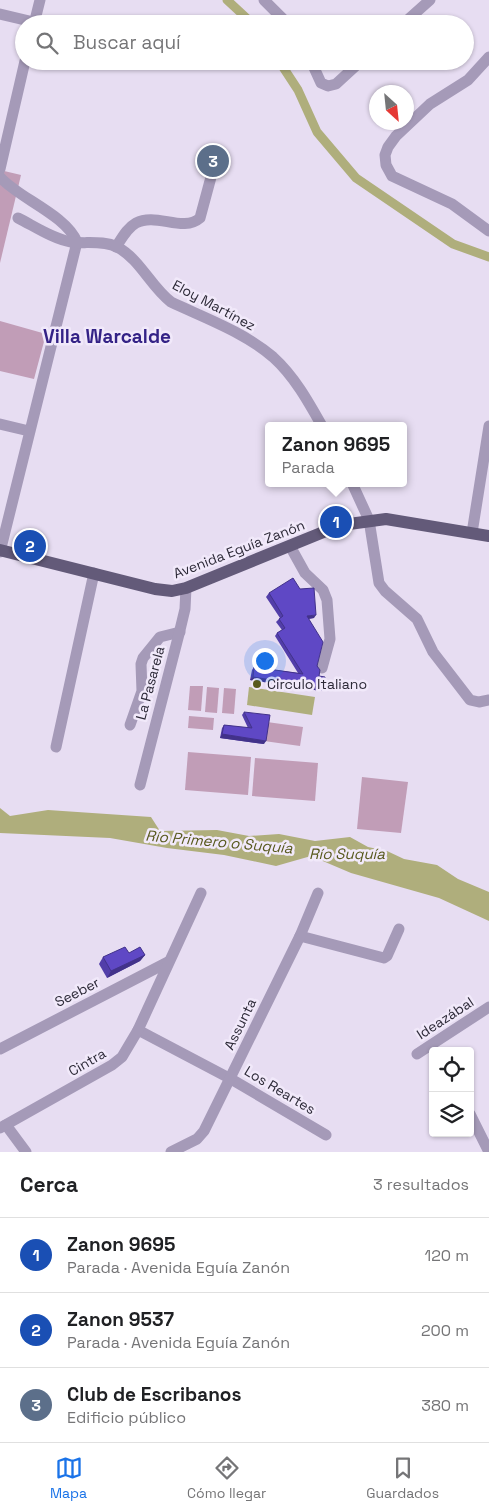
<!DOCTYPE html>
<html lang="es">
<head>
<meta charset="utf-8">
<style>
	body { margin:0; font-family:"Space Grotesk",sans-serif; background:#f2f2f2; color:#202124 }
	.controls { position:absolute; right:15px; bottom:15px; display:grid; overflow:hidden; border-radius:5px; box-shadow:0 1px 4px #0004 }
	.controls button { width:45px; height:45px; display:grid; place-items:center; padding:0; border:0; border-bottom:1px solid #e0e0e0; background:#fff; color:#202124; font:25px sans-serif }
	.compass { position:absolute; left:369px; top:85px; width:45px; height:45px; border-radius:50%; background:#fff; box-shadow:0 1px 4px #0004; rotate:153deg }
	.you { position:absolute; left:264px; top:660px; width:18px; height:18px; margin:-12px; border:4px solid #fff; border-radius:50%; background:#1a73e8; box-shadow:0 0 0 8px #1a73e833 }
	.badge { display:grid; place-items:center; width:32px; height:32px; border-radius:50%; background:#1a73e8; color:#fff; font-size:16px; font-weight:700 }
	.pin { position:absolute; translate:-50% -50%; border:2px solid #fff; box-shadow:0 1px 5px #0006 }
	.popup { position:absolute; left:265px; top:422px; width:142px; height:65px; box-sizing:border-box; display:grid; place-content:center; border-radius:5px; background:#fff; filter:drop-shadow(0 1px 4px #0005); font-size:16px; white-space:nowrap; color:#757577 }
	.popup b { font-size:19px; color:#202124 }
	.popup::after { content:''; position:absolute; left:50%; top:100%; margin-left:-10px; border:10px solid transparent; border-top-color:#fff }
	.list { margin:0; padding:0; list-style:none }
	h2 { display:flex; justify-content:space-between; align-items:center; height:65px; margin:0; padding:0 20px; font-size:21px }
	h2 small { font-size:16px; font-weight:400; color:#757577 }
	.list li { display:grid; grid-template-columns:32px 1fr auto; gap:15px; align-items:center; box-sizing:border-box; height:75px; padding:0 20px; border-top:1px solid #e0e0e0 }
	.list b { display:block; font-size:19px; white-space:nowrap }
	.list p { margin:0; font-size:16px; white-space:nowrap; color:#757577 }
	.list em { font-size:16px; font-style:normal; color:#757577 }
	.icon { flex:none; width:28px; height:28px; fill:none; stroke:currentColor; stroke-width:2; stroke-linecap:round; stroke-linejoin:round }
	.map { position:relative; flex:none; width:489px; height:1152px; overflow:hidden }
	.search { position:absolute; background:#fff; box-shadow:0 1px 4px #0004; left:15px; right:15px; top:15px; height:55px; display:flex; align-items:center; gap:12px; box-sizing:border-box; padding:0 18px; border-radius:28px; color:#757577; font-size:19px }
	.sheet { height:290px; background:#fff }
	nav { display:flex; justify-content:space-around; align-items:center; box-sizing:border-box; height:70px; border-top:1px solid #e0e0e0; background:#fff; font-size:14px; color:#757577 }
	nav a { display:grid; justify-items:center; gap:2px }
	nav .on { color:#1a73e8 }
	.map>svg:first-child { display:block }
	.green { fill:#c19db7 }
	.water { fill:#afae7c }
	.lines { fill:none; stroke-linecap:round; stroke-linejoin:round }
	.canal { stroke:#afae7c; stroke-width:9 }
	.minor { stroke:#a59ab8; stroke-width:11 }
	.major { stroke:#635a79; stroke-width:12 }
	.wall { fill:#523ea9 }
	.shaded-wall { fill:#42328a }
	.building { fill:#5f48c5; stroke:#42328a }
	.poi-dot { fill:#58591e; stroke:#f1e9fa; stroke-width:2 }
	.labels { text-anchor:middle; stroke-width:5; stroke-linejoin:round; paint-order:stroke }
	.street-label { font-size:14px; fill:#2c2937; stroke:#f1e9fa }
	.poi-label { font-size:14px; fill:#2c2937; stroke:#f1e9fa; text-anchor:start }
	.water-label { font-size:15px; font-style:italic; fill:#58591e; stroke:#f1e9fa }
	.district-label { font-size:19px; font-weight:bold; fill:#342286; stroke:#f1e9fa }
</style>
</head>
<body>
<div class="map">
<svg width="489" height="1152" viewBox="0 0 489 1152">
	<rect width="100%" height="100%" fill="#e7ddf2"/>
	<g class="green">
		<path d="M0 170 21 175 0 263Z"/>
		<path d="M0 321 46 334 34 379 0 371Z"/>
		<path d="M190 686H203L201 711 188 710Z"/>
		<path d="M207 687 219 688 217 713 205 712Z"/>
		<path d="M224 688 236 689 234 714 222 713Z"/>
		<path d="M189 716 214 718 213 730 188 728Z"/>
		<path d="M267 722 303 727 300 746 264 741Z"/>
		<path d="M188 752 251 757 248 795 185 790Z"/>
		<path d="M255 758 318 763 315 801 252 796Z"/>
		<path d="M362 777 408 782 401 833 357 829Z"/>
	</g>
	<g class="water">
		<path d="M249 687 315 697 312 715 247 705Z"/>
		<path d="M0 808 10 816 48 810 151 817 160 831 217 830 249 836 279 834 315 841 350 837 368 847 387 851 404 859 437 865 458 879 489 892V921L439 898 351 873 311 856 276 866 224 855 167 848 110 838 0 833Z"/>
	</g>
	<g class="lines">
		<g class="canal">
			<path d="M227 0 253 24"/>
			<path d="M279 61 298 90 317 132 356 178 453 244 489 257"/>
		</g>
		<g class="minor">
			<path d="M264 0 288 24"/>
			<path d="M0 14 42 24"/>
			<path d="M34 24 40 0"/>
			<path d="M403 24 430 0"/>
			<path d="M489 57 468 80 430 104 396 136 388 147 385 155 386 165 392 176 452 204 489 231"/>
			<path d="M311 61 321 83 328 86 336 84 361 61"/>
			<path d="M0 169 25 61"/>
			<path d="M0 177C18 198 65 214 77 242L0 552"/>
			<path d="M18 218C34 226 53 239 71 242 85 244 103 240 117 247 140 259 151 287 171 302 205 318 244 332 273 357 294 376 308 401 322 426"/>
			<path d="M116 247C122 238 127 228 136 223 156 212 183 233 200 218L214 166"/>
			<path d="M0 424 29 431"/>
			<path d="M352 483 369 520 379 583 385 591 417 619 433 652 470 700 479 702 489 700"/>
			<path d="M472 533 489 426"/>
			<path d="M290 546 305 573 323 590 327 600 330 639 322 668"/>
			<path d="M130 725 142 691 141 664 143 658 160 637 180 632"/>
			<path d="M56 747 94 573"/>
			<path d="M140 785 179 634 185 609 186 588"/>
			<path d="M300 936 384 958 387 956 399 929"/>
			<path d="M138 1030 231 1079 326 1135"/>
			<path d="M0 1049 168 962"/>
			<path d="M417 1054 489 1007"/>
			<path d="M470 1114 489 1152"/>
			<path d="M6 1125 26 1152"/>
			<path d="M0 1128 112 1065 122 1057 138 1030 201 893"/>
			<path d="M171 1152 197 1139 204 1131 300 936 318 893"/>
		</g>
		<path class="major" d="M0 550 155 589 172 591 186 588 326 531 349 524 386 519 489 536"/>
	</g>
	<g class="wall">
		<path d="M269 593 314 618 309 619 319 676 323 688 321 691 250 680 252 670 254 667 298 673 275 636 277 633 282 630 276 622 280 618 266 597Z"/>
		<path d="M244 712 264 744 220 738 222 728 224 725 248 728 242 715Z"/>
		<path d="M129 953 145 955 140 961 107 978 99 964 103 957Z"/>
	</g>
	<g class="shaded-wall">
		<path d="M316 615 314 618 305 619 307 616Z"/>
		<path d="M253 677 323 688 321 691 250 680Z"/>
		<path d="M222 734 266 741 264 744 220 738Z"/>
		<path d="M145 955 140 961 107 978 111 971Z"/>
	</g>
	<g class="building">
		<path d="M293 578 300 589 314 588 316 615 307 616 323 642 317 666 320 670 319 676 325 677 323 688 253 677 254 667 303 674 277 633 285 628 279 619 283 616 269 593Z"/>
		<path d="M244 712 270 715 266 741 222 734 224 725 252 728Z"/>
		<path d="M125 947 129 953 140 947 145 955 111 971 103 957Z"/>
	</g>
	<circle class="poi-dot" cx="257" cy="684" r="5"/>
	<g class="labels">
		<g class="street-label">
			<text transform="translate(214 305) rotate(28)" y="5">Eloy Martínez</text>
			<text transform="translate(239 549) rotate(-21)" y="5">Avenida Eguía Zanón</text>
			<text transform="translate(150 683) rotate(-75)" y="5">La Pasarela</text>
			<text transform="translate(77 992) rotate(-27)" y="5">Seeber</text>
			<text transform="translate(445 1018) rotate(-33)" y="5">Ideazábal</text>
			<text transform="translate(240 1024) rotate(-64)" y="5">Assunta</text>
			<text transform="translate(87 1062) rotate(-30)" y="5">Cintra</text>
			<text transform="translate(280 1090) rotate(31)" y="5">Los Reartes</text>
		</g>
		<g class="poi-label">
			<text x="267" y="689">Circulo Italiano</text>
		</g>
		<g class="water-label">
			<text transform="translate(219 842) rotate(5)" y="5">Río Primero o Suquía</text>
			<text x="347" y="859">Río Suquía</text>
		</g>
		<g class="district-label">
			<text x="107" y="343">Villa Warcalde</text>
		</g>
	</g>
</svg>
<div class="controls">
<button><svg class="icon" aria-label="locate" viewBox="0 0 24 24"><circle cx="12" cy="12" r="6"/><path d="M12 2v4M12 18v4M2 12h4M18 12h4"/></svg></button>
<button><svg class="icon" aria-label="layers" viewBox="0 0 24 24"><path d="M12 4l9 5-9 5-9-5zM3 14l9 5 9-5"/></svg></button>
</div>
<svg class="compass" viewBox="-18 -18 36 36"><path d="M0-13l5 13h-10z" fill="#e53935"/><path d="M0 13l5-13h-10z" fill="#757577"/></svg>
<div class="you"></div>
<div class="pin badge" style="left:336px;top:522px;background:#1a4fb4">1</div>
<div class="popup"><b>Zanon 9695</b>Parada</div>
<div class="pin badge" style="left:30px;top:546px;background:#1a4fb4">2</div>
<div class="pin badge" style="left:213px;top:161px;background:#5c6f8a">3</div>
<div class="search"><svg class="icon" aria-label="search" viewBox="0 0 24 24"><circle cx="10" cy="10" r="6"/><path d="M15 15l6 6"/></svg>Buscar aquí</div>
</div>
<section class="sheet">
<h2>Cerca<small>3 resultados</small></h2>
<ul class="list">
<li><span class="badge" style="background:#1a4fb4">1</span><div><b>Zanon 9695</b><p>Parada · Avenida Eguía Zanón</p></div><em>120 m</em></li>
<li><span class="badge" style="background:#1a4fb4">2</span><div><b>Zanon 9537</b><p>Parada · Avenida Eguía Zanón</p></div><em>200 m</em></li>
<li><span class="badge" style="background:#5c6f8a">3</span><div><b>Club de Escribanos</b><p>Edificio público</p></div><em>380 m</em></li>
</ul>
</section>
<nav>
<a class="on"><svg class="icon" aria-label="map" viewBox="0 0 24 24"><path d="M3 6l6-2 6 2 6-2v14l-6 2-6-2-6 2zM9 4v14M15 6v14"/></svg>Mapa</a>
<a><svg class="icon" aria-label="directions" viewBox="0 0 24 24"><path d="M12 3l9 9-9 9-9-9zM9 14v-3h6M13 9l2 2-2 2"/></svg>Cómo llegar</a>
<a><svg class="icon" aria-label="saved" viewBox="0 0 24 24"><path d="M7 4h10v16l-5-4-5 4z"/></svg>Guardados</a>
</nav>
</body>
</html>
